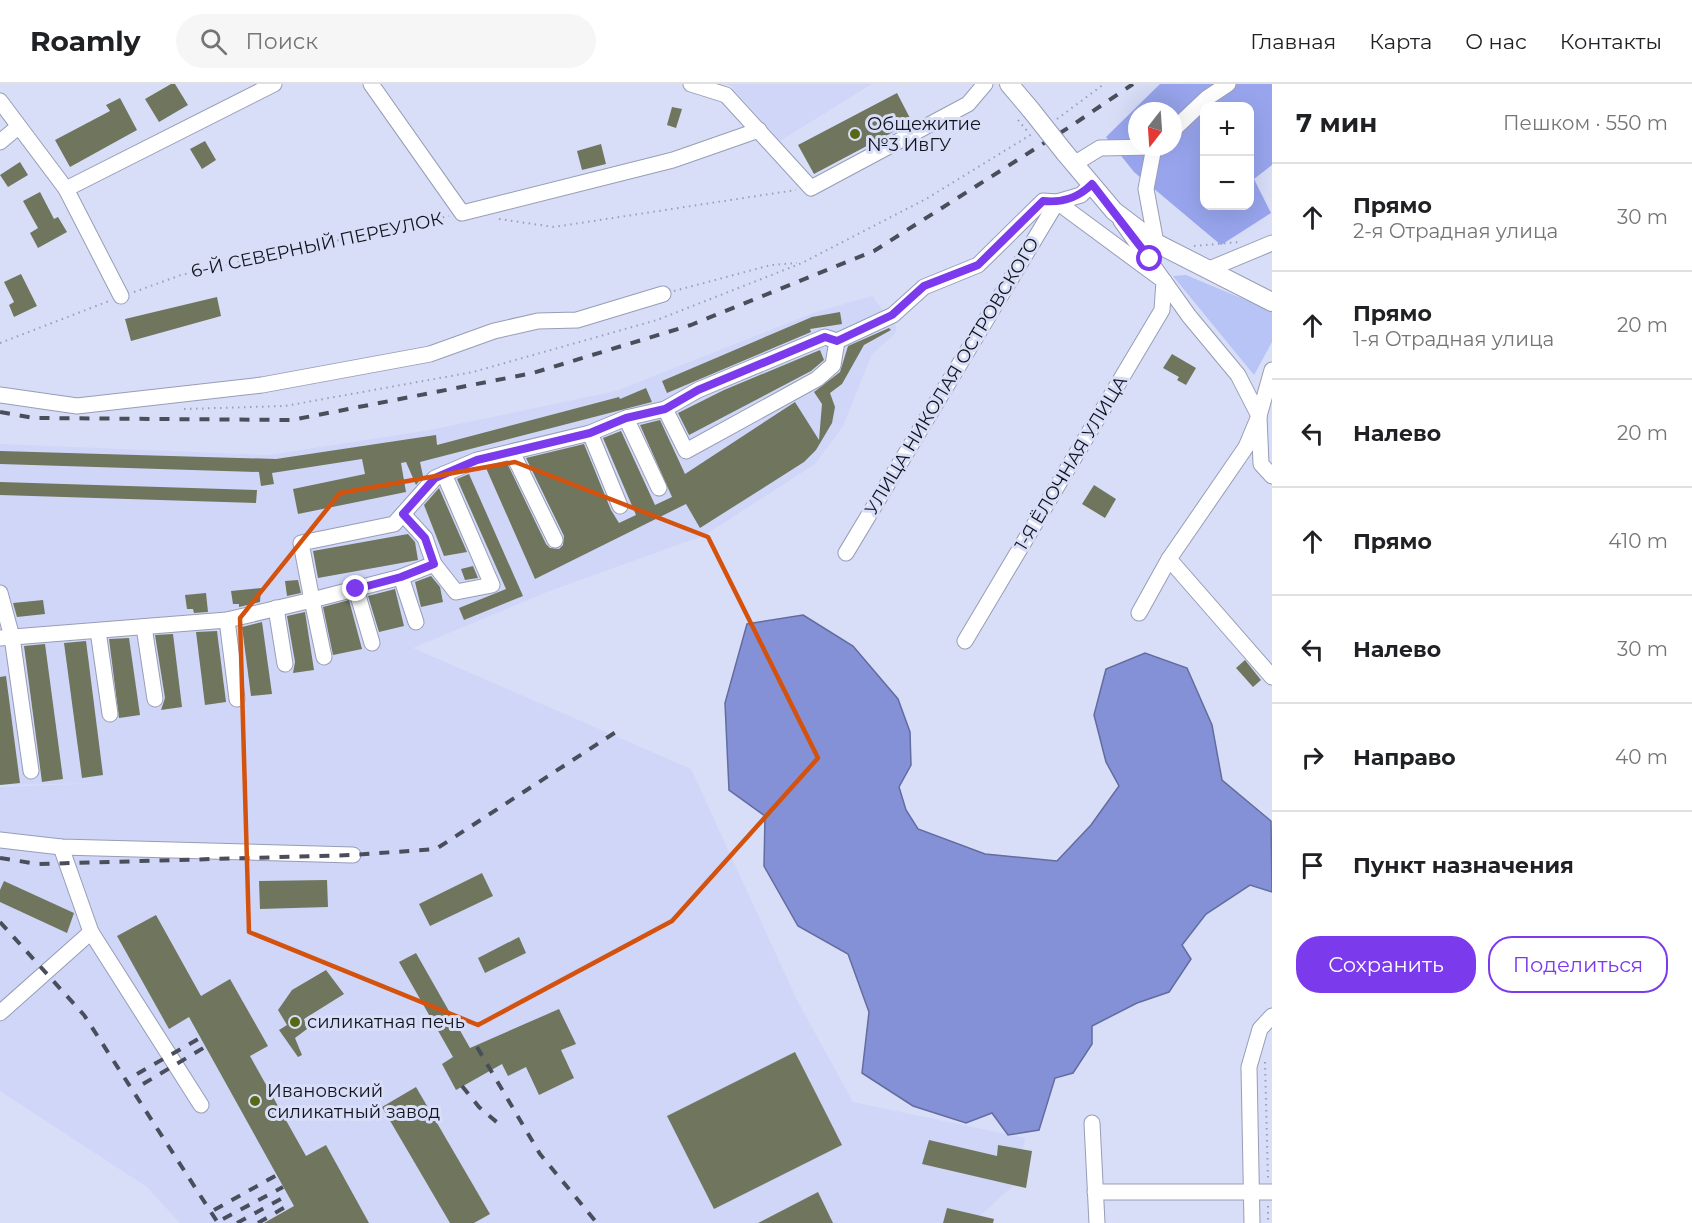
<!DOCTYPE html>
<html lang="ru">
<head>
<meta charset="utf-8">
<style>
	body { margin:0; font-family:Montserrat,sans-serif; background:#f6f6f6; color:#202124 }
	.controls { position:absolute; right:18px; top:18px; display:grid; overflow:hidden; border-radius:12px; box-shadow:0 6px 24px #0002 }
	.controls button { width:54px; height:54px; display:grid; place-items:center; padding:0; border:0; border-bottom:2px solid #e0e0e0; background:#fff; color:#202124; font:30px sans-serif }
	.compass { position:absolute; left:1128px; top:18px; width:54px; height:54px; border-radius:50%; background:#fff; box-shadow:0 6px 24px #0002; rotate:197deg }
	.stop { position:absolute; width:18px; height:18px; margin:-14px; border:4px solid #7c3aed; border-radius:50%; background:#fff }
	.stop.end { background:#7c3aed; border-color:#fff; box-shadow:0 2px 6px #0008 }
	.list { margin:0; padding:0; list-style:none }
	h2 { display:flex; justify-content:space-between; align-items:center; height:78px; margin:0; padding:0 24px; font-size:26px }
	h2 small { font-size:20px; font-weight:400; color:#757577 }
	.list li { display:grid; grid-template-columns:39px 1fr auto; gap:18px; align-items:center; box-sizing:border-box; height:108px; padding:0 24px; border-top:2px solid #e0e0e0 }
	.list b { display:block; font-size:22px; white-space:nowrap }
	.list p { margin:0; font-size:20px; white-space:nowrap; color:#757577 }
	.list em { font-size:20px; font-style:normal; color:#757577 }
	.actions { display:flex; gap:12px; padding:18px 24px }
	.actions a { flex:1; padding:14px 0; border:2px solid #7c3aed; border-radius:24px; text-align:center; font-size:21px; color:#7c3aed }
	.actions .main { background:#7c3aed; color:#fff }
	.icon { flex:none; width:33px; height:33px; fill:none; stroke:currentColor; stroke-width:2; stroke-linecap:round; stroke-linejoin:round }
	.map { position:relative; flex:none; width:1272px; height:1139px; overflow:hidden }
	header { display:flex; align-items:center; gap:36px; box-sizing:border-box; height:84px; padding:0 30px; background:#fff; border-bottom:2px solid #e0e0e0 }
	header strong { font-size:28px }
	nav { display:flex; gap:33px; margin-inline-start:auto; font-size:21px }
	.search { width:420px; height:54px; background:#f6f6f6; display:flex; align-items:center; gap:15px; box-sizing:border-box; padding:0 21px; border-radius:33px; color:#757577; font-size:22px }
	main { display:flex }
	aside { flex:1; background:#fff }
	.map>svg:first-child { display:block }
	.built { fill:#cfd6f8 }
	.green { fill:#b8c3f6 }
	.forest { fill:#98a5ed; fill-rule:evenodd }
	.water { fill:#8591d7; stroke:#626c9f; stroke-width:1.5 }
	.building { fill:#6f765d }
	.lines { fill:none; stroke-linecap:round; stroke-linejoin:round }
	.minor-casing { stroke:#989db6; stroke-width:17 }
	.major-casing { stroke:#989db6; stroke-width:20 }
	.path { stroke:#9b9fb4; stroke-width:2; stroke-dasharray:1.5 4.5; stroke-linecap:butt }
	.minor { stroke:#fff; stroke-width:15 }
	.major { stroke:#fff; stroke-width:18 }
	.rail { stroke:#4a4e5b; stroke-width:4; stroke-dasharray:10 10; stroke-linecap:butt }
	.major-bridge-casing { stroke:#989db6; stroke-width:20; stroke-linecap:butt }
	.path-bridge { stroke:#9b9fb4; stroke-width:2; stroke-dasharray:1.5 4.5; stroke-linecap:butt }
	.major-bridge { stroke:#fff; stroke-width:18 }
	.route { stroke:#7c3aed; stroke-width:8 }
	.marked { fill:none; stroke:#d3520e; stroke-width:4.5; stroke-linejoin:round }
	.poi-dot { fill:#586914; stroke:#d8def8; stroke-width:2 }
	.labels { text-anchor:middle; stroke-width:6; stroke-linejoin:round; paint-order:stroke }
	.poi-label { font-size:18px; fill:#12141d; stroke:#d8def8; text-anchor:start }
	.street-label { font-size:18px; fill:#12141d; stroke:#d8def8 }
</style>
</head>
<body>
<header>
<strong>Roamly</strong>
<div class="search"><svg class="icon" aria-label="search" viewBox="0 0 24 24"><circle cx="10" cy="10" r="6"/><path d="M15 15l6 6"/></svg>Поиск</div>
<nav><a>Главная</a><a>Карта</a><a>О нас</a><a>Контакты</a></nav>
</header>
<main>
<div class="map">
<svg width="1272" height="1139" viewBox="0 0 1272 1139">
	<rect width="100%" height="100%" fill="#d8def8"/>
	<g class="built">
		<path d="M725 0H872L780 57 731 2Z"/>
		<path d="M872 212 897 244 895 250 872 270 843 342 815 380 705 451 547 508 413 564 691 685 797 916 853 1018 1025 1054 1017 1098 980 1132 979 1139H180L147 1103 0 1007V703L103 699 0 701V360L269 371 430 346 616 307 816 228Z"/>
	</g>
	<path class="green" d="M1186 191 1272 227V258L1254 291 1173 192Z"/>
	<path class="forest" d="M1160 0H1272V81L1254 95 1271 129 1221 161 1134 88 1106 53ZM1204 22H1250V122H1204ZM1137 27H1173V63H1137Z"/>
	<path class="water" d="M803 531 853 562 898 615 910 648 911 681 899 703 906 726 918 745 985 770 1057 777 1091 741 1119 702 1106 678 1094 631 1106 585 1145 569 1187 584 1212 641 1222 696 1271 737 1272 808 1250 801 1206 830 1182 861 1191 875 1169 908 1137 919 1092 942V960L1073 989 1055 994 1039 1046 1008 1051 992 1029 966 1039 913 1022 862 989 869 928 848 870 798 842 764 782 765 732 729 706 725 619 747 540Z"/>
	<g class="building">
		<path d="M171 0H175L188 21 159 38 145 15Z"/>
		<path d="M897 9 912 38 814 90 798 61Z"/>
		<path d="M120 14 137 46 70 83 55 56 110 27 106 21Z"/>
		<path d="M672 23 682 25 676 44 667 41Z"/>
		<path d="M205 57 216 76 202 85 190 65Z"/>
		<path d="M601 60 606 80 582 86 577 67Z"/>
		<path d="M20 78 28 91 8 103 0 91Z"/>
		<path d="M40 108 54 135 58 133 67 148 38 164 30 149 38 144 23 117Z"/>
		<path d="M21 190 37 222 14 233 9 221 14 218 4 198Z"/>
		<path d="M217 213 221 232 131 257 125 235Z"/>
		<path d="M840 228 842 240 810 245 811 248 667 309 662 297 812 233Z"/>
		<path d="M889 244 891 246 864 261 842 300 830 309 835 323 832 339 816 366 804 378 700 444 686 420 535 495 486 384 507 379 546 460 550 464 559 465 563 461 564 452 526 374 584 360 611 426 619 439 636 431 603 354 621 347 655 421 672 413 640 341 660 336 685 390 795 318 819 356 822 320 814 308 840 288 848 262Z"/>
		<path d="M820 266 824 276 811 287 689 351 678 329 724 306Z"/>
		<path d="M1172 270 1196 284 1186 301 1177 296 1179 293 1163 284Z"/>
		<path d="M646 304 652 318 420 378 423 392 416 401 406 378 401 379 406 408 298 430 293 405 365 390 362 375 272 389 274 400 261 402 259 388 0 380V367L276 375 436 351 437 361 619 313 620 315Z"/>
		<path d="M469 390 523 512 464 536 459 524 506 505 457 395Z"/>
		<path d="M0 398 257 406 256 419 0 411Z"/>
		<path d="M1094 401 1116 415 1105 434 1082 420Z"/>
		<path d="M439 404 467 468 444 472 424 421Z"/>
		<path d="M408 450 415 458 418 476 318 494 313 467Z"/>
		<path d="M473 482 478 494 465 496 461 485Z"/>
		<path d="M431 492 440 503 443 518 421 523 415 498Z"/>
		<path d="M298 496 301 509 287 512 285 497Z"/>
		<path d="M261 504 260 518 239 523V520H233L231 507Z"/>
		<path d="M395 505 404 542 379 548 368 512Z"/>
		<path d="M206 509 208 528 194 529 193 525H187L185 511Z"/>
		<path d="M43 516 45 530 17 533 13 519Z"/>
		<path d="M349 516 362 565 333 571 323 523Z"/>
		<path d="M305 528 314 586 293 589 295 578 287 532Z"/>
		<path d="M262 538 272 610 251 612 242 543Z"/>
		<path d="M217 547 226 618 205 621 196 548Z"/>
		<path d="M173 550 182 623 161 626 165 614 155 551Z"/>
		<path d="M129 554 140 631 119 634 109 555Z"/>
		<path d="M86 557 103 691 82 694 64 559Z"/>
		<path d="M45 560 63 695 42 698 24 562Z"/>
		<path d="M1245 576 1261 596 1253 603 1236 584Z"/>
		<path d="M6 592 20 699 0 701V593Z"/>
		<path d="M482 789 493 812 430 842 419 820Z"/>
		<path d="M327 796 328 823 260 825 259 797Z"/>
		<path d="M4 797 74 829 67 849 0 818V806Z"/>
		<path d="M156 831 201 912 230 895 268 962 250 972 306 1072 326 1061 369 1139H264L294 1122 189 933 169 945 117 852Z"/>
		<path d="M519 853 526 869 485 889 478 874Z"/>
		<path d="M416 869 470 964 559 925 576 960 561 966 574 994 539 1011 526 983 508 992 502 980 456 1006 442 980 453 973 399 878Z"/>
		<path d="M326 886 344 910 304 935 307 945 295 954 302 971 298 973 279 946 287 941 278 926 292 906Z"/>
		<path d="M795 968 842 1061 714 1125 667 1032Z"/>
		<path d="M416 1003 490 1130 474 1139H450L382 1023Z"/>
		<path d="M929 1056 997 1072 998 1061 1032 1067 1026 1104 922 1080Z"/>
		<path d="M818 1108 833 1139H758Z"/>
		<path d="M947 1124 994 1135 993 1139H943Z"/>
	</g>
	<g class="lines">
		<g class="minor-casing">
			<g id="minor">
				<path d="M371 0 462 129 673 76 759 46"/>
				<path d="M691 0 726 11 811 104 968 20 985 0"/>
				<path d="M0 17 66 105 121 212"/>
				<path d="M1173 46 1207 14 1228 0"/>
				<path d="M0 58 18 43"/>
				<path d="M1154 63 1146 105 1156 159"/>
				<path d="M1074 80 1100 64 1154 63"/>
				<path d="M66 105 274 0"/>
				<path d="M1121 137 1189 232 1238 291 1259 332 1261 380 1272 392"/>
				<path d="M1207 186 1272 159"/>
				<path d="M0 311 77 322 262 301 430 270 494 247 538 237 577 236 663 210"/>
				<path d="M665 325 686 367 817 295 833 281 837 257"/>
				<path d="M626 334 659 404"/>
				<path d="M590 349 620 422"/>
				<path d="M512 368 555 456"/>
				<path d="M846 469 1057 118 1081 111 1092 100"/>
				<path d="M1169 475 1272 593"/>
				<path d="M434 480 456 508 492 501 444 390"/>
				<path d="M401 493 416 538"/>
				<path d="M356 505 372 559"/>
				<path d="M0 509 12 553 31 687"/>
				<path d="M276 524 285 580"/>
				<path d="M1139 529 1169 475 1246 363 1259 332 1272 286"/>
				<path d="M227 536 237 615"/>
				<path d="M144 543 155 615"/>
				<path d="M98 547 110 630"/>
				<path d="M0 554 227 536 312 516 301 459 394 440 435 394 477 376 590 349 626 334 665 325 698 306 825 253 837 257 893 231 924 203 978 181 1043 117 1057 118 1164 197 1162 226 965 557"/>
				<path d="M324 573 312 516 401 493 434 480 425 454 403 430"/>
				<path d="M0 756 61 763 353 771"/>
				<path d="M91 848 201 1021"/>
				<path d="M0 929 91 848 61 763"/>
				<path d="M1092 1039 1097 1139"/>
				<path d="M1095 1108H1272"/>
				<path d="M1252 1139 1249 983 1260 945 1272 932"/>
			</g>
		</g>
		<g class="major-casing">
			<g id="major">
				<path d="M1009 0 1031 26"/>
				<path d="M1065 69 1114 127 1156 159 1272 218"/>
			</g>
		</g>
		<g class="path">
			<path d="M1057 35 1104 0"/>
			<path d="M499 135 554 143 796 106"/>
			<path d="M1194 162 1239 158"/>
			<path d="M674 207 771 181 797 179"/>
			<path d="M134 208 181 191 449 132"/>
			<path d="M0 259 109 217"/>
			<path d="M184 325 285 322 473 288 657 236 802 179 926 115 1032 50"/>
			<path d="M1265 978 1268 1095"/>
			<path d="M1268 1122V1139"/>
		</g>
		<use href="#minor" class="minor"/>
		<use href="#major" class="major"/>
		<g class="rail">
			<path d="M0 328 34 334 292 336 533 289 691 241 874 167 1071 42 1133 0"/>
			<path d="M0 774 38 780 353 771 436 765 622 644"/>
			<path d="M0 838 84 931 218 1139"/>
			<path d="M477 963 540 1070 597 1139"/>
			<path d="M137 990 200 954"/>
			<path d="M143 1000 205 963"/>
			<path d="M462 1002 479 1023 499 1040"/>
			<path d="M214 1126 277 1091"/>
			<path d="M223 1135 283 1103"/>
			<path d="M237 1139 288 1111"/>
			<path d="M258 1139 292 1119"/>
		</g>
		<g class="major-bridge-casing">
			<path id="major-bridge" d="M1031 26 1065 69"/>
		</g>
		<path class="path-bridge" d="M1018 36 1028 48"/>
		<use href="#major-bridge" class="major-bridge"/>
	</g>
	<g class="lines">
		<path class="route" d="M356 505 401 493 434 480 425 454 403 430 435 394 477 376 590 349 626 334 665 325 698 306 825 253 837 257 892 231 924 202 978 181 1043 117C1063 119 1078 114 1092 100L1150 175"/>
	</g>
	<path class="marked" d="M515 378 708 453 818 674 672 837 478 941 249 848 240 534 340 409Z"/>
	<g class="poi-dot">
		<circle cx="855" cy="50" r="6"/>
		<circle cx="295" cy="938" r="6"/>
		<circle cx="255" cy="1017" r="6"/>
	</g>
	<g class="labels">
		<g class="poi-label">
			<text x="867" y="46">Общежитие<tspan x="867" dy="21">№3 ИвГУ</tspan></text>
			<text x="307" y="944">силикатная печь</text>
			<text x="267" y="1013">Ивановский<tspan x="267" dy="21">силикатный завод</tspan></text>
		</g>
		<g class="street-label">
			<text transform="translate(317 161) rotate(-12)" y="6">6-Й СЕВЕРНЫЙ ПЕРЕУЛОК</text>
			<text transform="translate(952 292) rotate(-59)" y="6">УЛИЦА НИКОЛАЯ ОСТРОВСКОГО</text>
			<text transform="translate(1071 379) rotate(-59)" y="6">1-Я ЁЛОЧНАЯ УЛИЦА</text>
		</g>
	</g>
</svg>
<div class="controls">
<button>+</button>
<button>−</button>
</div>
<svg class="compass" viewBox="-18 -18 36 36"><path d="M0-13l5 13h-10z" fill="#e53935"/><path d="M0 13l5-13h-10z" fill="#757577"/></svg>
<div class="stop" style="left:1150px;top:175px"></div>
<div class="stop end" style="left:356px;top:505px"></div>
</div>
<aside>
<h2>7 мин<small>Пешком · 550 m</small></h2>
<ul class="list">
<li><svg class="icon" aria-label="ahead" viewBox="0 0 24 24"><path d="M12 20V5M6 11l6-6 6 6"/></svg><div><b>Прямо</b><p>2-я Отрадная улица</p></div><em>30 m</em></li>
<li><svg class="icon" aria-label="ahead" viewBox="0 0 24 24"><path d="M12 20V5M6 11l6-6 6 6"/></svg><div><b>Прямо</b><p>1-я Отрадная улица</p></div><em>20 m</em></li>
<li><svg class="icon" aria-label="left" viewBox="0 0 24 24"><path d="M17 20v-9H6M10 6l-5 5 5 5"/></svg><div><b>Налево</b></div><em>20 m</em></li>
<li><svg class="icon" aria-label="ahead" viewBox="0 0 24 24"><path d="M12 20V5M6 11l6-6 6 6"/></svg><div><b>Прямо</b></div><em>410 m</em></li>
<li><svg class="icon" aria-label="left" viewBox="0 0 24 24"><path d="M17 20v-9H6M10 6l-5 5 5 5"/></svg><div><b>Налево</b></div><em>30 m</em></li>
<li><svg class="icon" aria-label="right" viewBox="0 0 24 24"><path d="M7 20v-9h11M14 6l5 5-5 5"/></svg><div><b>Направо</b></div><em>40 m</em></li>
<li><svg class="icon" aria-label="arrive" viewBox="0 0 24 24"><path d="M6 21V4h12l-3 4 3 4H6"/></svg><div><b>Пункт назначения</b></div></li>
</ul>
<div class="actions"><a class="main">Сохранить</a><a>Поделиться</a></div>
</aside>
</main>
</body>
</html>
